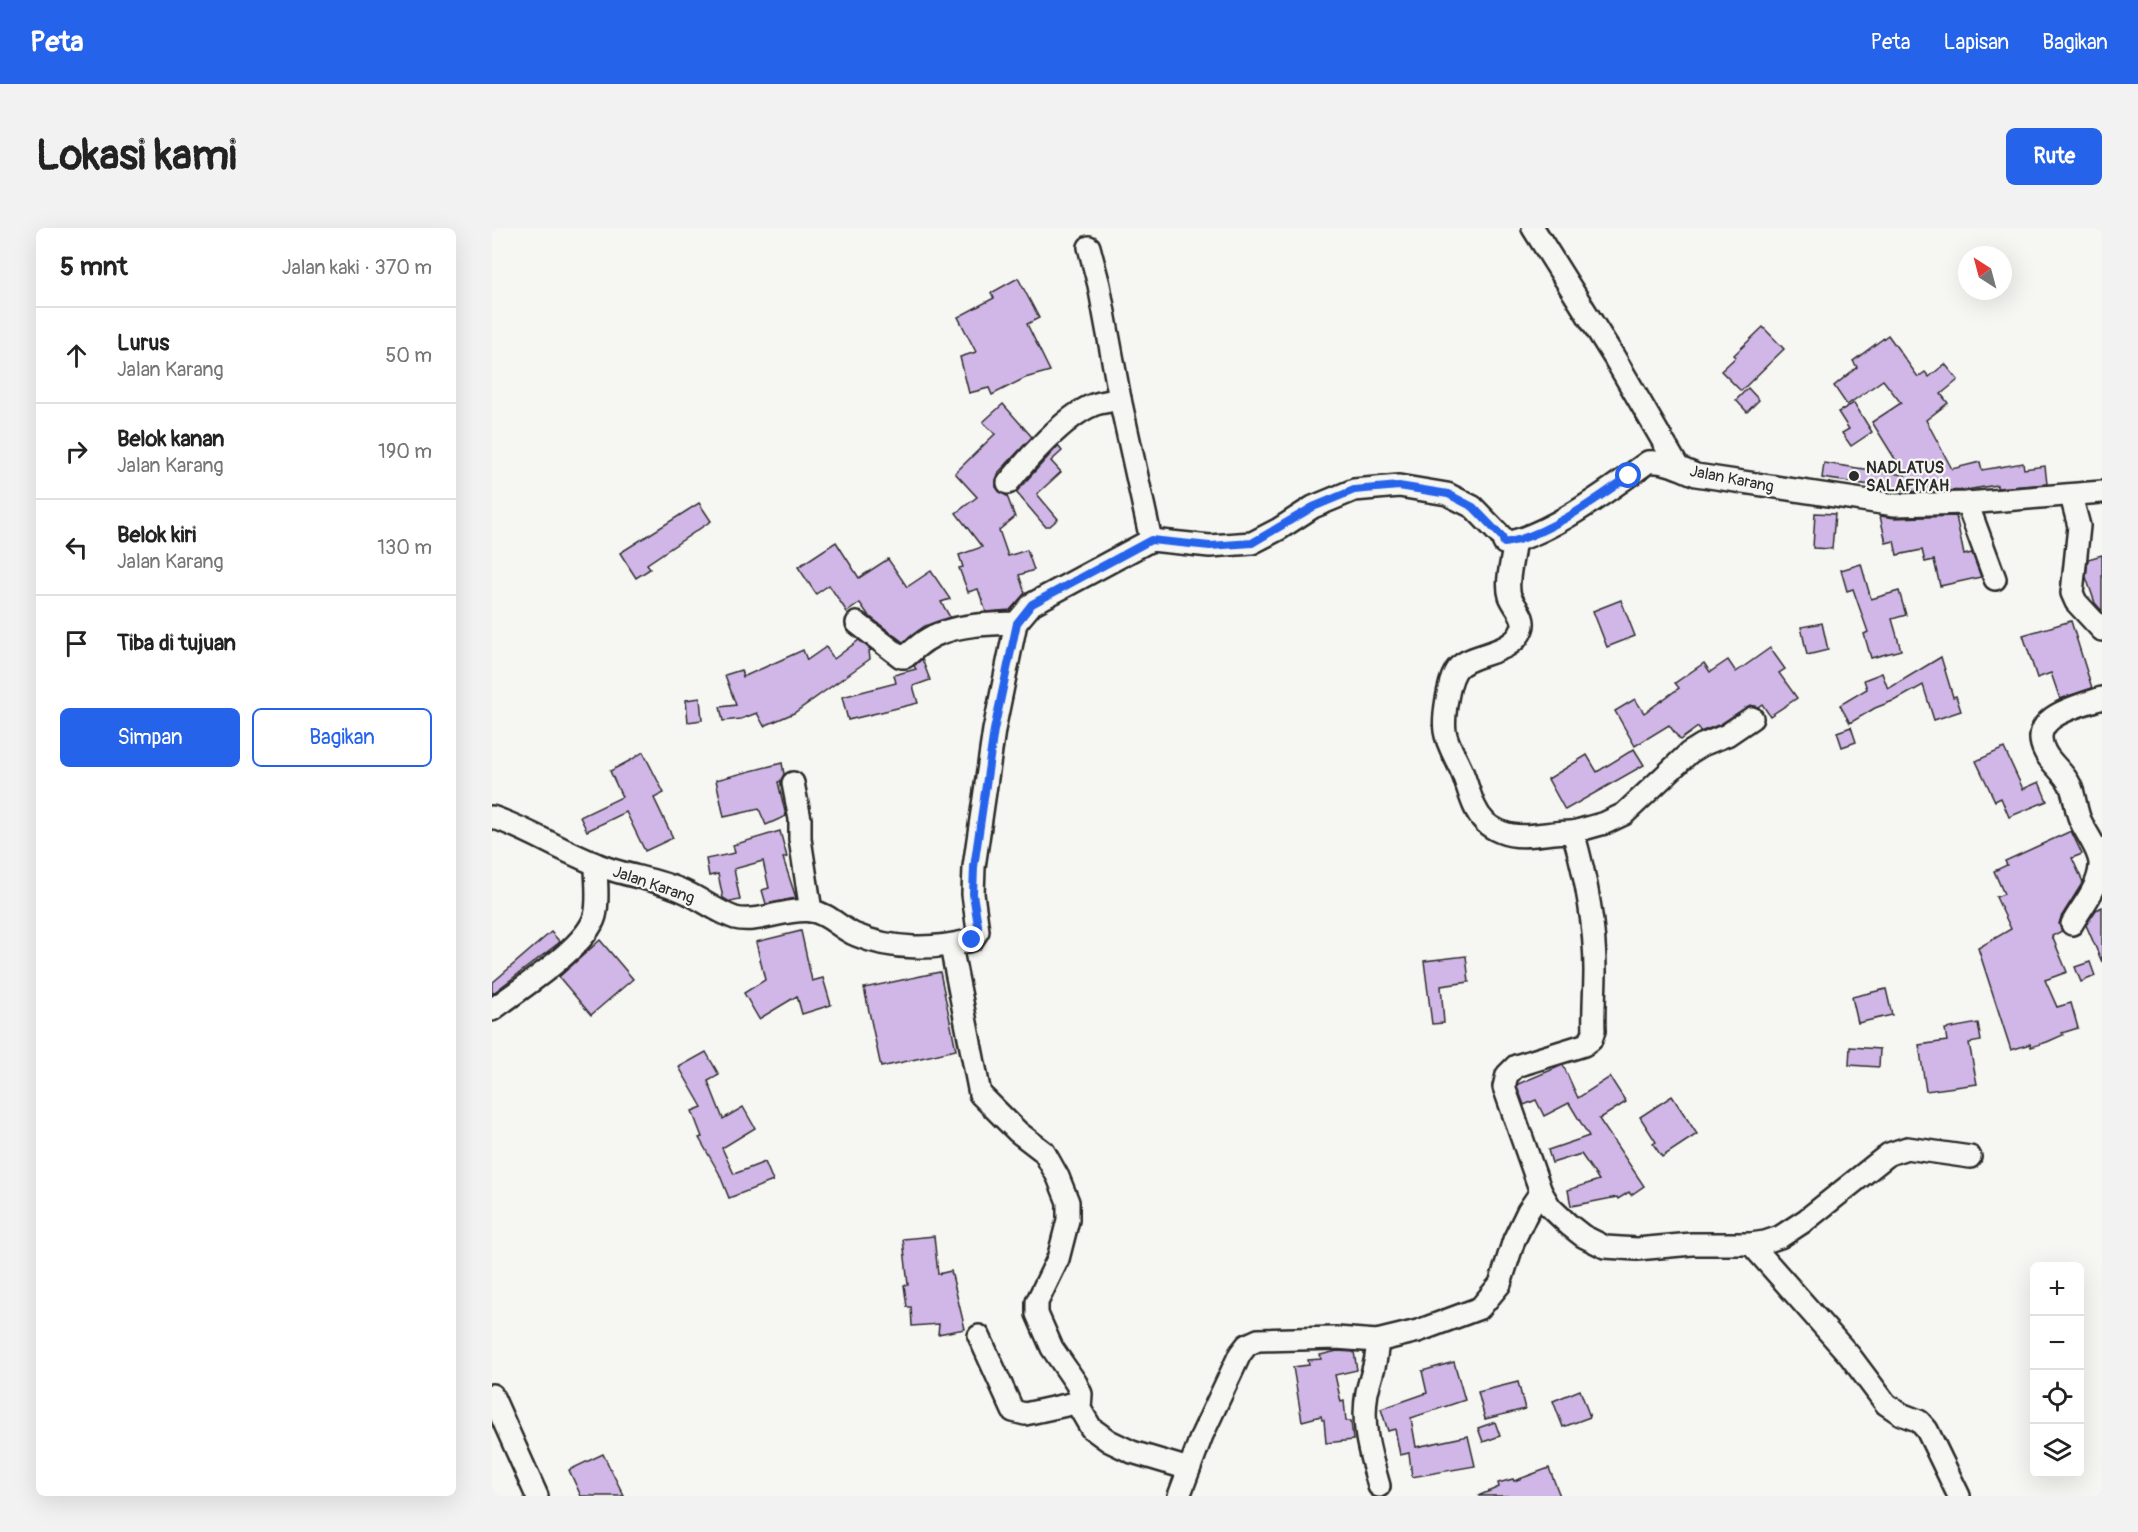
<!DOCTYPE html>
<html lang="id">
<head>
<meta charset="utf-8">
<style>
	body { margin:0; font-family:Pangolin,sans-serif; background:#f2f2f2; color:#222 }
	.controls { position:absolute; right:18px; bottom:18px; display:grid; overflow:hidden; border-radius:9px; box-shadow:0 6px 24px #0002 }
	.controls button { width:54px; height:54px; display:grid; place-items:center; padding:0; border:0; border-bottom:2px solid #e0e0e0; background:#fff; color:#222; font:30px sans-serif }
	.compass { position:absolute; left:1466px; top:18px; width:54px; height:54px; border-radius:50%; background:#fff; box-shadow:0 6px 24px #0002; rotate:324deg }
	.stop { position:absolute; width:18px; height:18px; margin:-14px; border:4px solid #2563eb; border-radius:50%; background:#fff }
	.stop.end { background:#2563eb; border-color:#fff; box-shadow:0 2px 6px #0008 }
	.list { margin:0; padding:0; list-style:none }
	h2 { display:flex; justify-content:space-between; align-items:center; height:78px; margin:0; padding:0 24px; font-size:26px }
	h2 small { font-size:20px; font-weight:400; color:#767676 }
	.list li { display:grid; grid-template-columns:39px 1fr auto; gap:18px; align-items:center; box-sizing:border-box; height:96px; padding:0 24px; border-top:2px solid #e0e0e0 }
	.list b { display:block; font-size:22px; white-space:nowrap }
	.list p { margin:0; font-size:20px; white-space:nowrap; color:#767676 }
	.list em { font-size:20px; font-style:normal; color:#767676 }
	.actions { display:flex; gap:12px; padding:18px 24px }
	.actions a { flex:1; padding:14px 0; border:2px solid #2563eb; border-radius:9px; text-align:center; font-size:21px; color:#2563eb }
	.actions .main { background:#2563eb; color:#fff }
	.icon { flex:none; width:33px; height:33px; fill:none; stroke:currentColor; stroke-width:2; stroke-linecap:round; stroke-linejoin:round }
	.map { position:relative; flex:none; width:1610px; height:1268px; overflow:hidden; border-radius:9px }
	header { display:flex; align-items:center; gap:36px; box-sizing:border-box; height:84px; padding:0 30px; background:#2563eb; color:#fff }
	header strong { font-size:28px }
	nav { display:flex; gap:33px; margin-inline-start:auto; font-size:21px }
	.intro { display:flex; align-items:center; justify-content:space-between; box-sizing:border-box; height:144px; padding:0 36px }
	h1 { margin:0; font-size:42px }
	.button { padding:15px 27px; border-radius:9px; background:#2563eb; color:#fff; font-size:21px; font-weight:700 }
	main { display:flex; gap:36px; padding:0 36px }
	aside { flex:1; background:#fff; border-radius:9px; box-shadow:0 6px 24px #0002 }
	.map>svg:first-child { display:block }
	.building { fill:#d0b7e7; stroke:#2b2b2b; stroke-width:1.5 }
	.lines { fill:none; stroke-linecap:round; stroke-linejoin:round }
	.minor-casing { stroke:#2b2b2b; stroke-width:26 }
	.minor { stroke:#f6f6f2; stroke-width:21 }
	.route { stroke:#2563eb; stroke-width:8 }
	.poi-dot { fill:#2b2b2b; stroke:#f6f6f2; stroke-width:2 }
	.labels { text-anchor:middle; stroke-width:4.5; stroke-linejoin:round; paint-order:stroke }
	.poi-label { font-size:16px; font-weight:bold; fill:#2b2b2b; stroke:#f6f6f2; text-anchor:start }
	.street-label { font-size:16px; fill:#2b2b2b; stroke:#f6f6f2 }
</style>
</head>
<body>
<header>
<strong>Peta</strong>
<nav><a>Peta</a><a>Lapisan</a><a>Bagikan</a></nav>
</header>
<div class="intro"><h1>Lokasi kami</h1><a class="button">Rute</a></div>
<main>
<aside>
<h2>5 mnt<small>Jalan kaki · 370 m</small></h2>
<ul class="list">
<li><svg class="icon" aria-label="ahead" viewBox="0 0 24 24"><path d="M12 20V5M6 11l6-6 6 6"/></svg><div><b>Lurus</b><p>Jalan Karang</p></div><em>50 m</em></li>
<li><svg class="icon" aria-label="right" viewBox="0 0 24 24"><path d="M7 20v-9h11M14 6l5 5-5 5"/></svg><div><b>Belok kanan</b><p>Jalan Karang</p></div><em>190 m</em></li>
<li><svg class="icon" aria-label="left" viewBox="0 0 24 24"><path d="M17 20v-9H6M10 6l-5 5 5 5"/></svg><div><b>Belok kiri</b><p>Jalan Karang</p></div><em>130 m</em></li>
<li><svg class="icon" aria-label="arrive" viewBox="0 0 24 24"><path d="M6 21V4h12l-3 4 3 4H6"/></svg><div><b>Tiba di tujuan</b></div></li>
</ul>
<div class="actions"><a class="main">Simpan</a><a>Bagikan</a></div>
</aside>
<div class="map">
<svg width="1610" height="1268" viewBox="0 0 1610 1268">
	<rect width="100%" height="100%" fill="#f6f6f2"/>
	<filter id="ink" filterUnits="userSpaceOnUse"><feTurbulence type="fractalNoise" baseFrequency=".0167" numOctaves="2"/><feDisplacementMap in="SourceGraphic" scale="12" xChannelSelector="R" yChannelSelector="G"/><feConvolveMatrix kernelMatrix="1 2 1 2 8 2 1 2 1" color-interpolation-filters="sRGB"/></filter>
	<g filter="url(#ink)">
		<g class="building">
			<path d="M526 50 547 90 535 96 558 143 533 150 500 167 497 160 477 165 468 129 484 124 466 89 502 70 499 65Z"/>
			<path d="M1271 99 1292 121 1249 163 1229 143 1244 129 1242 127Z"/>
			<path d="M1396 107 1426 149 1433 144 1437 149 1453 136 1466 152 1449 166 1456 175 1434 192 1460 241 1488 234 1490 242 1531 235 1532 241 1553 238 1555 256 1505 260V257L1474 262 1427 264 1330 250 1332 235 1413 247 1380 194 1409 175 1391 152 1355 177 1342 158 1365 139 1361 133Z"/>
			<path d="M1256 160 1267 172 1255 184 1244 172Z"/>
			<path d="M1362 175 1380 204 1359 218 1350 205 1357 201 1346 184Z"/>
			<path d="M511 176 540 209 507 244 504 252V259L508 264 515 268 523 289 507 302 516 328 535 322 542 342 527 347 533 365 518 382 494 384 486 361 476 364 467 340 471 339 467 327 490 319 464 285 485 269 463 245 503 206 491 194Z"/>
			<path d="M566 218 570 223 559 233 569 244 545 266 566 291 558 298H553L524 264Z"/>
			<path d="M207 275 219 293 155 336 158 341 144 350 128 325Z"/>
			<path d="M1323 285 1343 286 1340 321 1321 320Z"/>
			<path d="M1388 288 1403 290 1464 288 1472 327 1480 325 1489 349 1448 358 1442 332 1433 334 1430 322 1405 327 1402 313 1394 315Z"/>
			<path d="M344 314 367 350 396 331 415 359 439 343 458 371 449 374 458 389 433 398 411 414 377 388 368 375 355 384 337 357 324 366 306 339Z"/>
			<path d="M1610 327V383L1603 375 1594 349 1596 331Z"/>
			<path d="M1369 336 1379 371 1407 363 1414 387 1400 391 1409 422 1379 430 1372 406 1376 404 1361 361 1355 363 1349 342Z"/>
			<path d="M1129 372 1143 408 1115 419 1101 383Z"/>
			<path d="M1579 393 1600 460 1568 471 1559 445 1545 450 1531 407Z"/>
			<path d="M1330 395 1336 422 1315 427 1309 399Z"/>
			<path d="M367 412 379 422 377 423 378 431 302 485 272 498 265 485 249 491 231 493 228 479 244 477 233 447 249 442 251 449 311 422 315 432 334 419 342 431Z"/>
			<path d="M1278 420 1293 441 1287 445 1305 470 1278 488 1270 476 1266 479 1258 477 1229 496 1208 504 1206 499 1188 512 1177 497 1143 518 1123 483 1143 471 1152 485 1187 460 1183 455 1212 435 1218 444 1236 432 1244 444Z"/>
			<path d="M1449 429 1461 469 1464 468 1469 483 1442 492 1431 457 1406 471 1383 480 1358 495 1348 477 1375 461 1372 452 1390 445 1396 461Z"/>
			<path d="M430 431 438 452 421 458 426 475 356 492 350 469 404 455 402 447 424 441 422 438Z"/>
			<path d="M208 470 210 492 196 494 194 472Z"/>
			<path d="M1359 499 1364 514 1350 519 1345 504Z"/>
			<path d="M1512 520 1531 561 1547 554 1555 573 1517 589 1509 570 1503 573 1484 533Z"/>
			<path d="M1142 521 1152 537 1073 582 1056 551 1095 527 1105 544Z"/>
			<path d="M151 524 172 565 162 570 181 610 153 623 134 584 95 603 88 589 130 569 118 543 139 532Z"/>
			<path d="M290 535 292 546 289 553 286 554 294 588 274 597 267 581 232 589 224 552Z"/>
			<path d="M288 603 295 629 291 630 304 670 274 676 270 662 277 660 271 633 242 641 248 672 238 674 231 670 226 646 217 648 214 631 243 625 241 617Z"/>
			<path d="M1579 603 1590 626 1580 630 1591 654 1569 689 1567 696 1570 703 1560 708 1575 744 1553 752 1565 779 1579 775 1586 800 1570 805 1571 807 1555 814 1539 819 1538 816 1519 822 1486 720 1519 701 1504 669 1512 666 1502 643 1515 637 1513 633Z"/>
			<path d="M1610 679V734L1594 697 1604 682Z"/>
			<path d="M309 703 320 753 331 750 339 777 310 786 305 768 267 791 252 765 273 752 264 714Z"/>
			<path d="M59 704 68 714 0 766V755Z"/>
			<path d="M108 712 141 751 99 787 67 749Z"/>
			<path d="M974 728 977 754 949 758 952 795 940 796 932 733Z"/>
			<path d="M1598 734 1603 748 1589 754 1583 739Z"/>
			<path d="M448 744 464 822 389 839 372 760Z"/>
			<path d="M1394 761 1400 787 1366 795 1360 769Z"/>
			<path d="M1486 795 1489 813 1477 815 1485 856 1434 863 1427 817 1455 813 1453 801Z"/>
			<path d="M1358 819 1388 821 1387 839 1357 837Z"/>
			<path d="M214 824 227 847 216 853 231 891 251 879 263 900 230 920 242 946 273 934 281 953 237 970 227 945 207 910 210 909 200 883 210 879 187 839Z"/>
			<path d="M1071 837 1086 870 1118 849 1134 874 1107 891 1152 958 1139 967 1137 964 1126 971 1125 969 1079 978 1076 962 1107 952 1089 926 1060 935 1056 922 1097 908 1077 875 1052 888 1044 872 1032 877 1025 858 1026 856Z"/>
			<path d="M1180 868 1205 906 1170 929 1161 916 1164 914 1148 889Z"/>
			<path d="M442 1008 446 1046 459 1043 473 1101 446 1106 447 1096 420 1098 419 1079H415L412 1057H416L411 1011Z"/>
			<path d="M845 1123 862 1124 865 1142 843 1147 849 1174 852 1173 854 1193H859L861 1212 834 1215 832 1192H830L829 1188 810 1193 801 1139 817 1137 816 1132 829 1131 828 1127Z"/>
			<path d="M962 1134 973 1172 919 1190 924 1219 976 1208 983 1238 920 1249 917 1225 908 1227 903 1201 896 1203 889 1181 935 1165 930 1143Z"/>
			<path d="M1026 1154 1033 1181 993 1191 986 1164Z"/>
			<path d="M1088 1162 1098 1189 1071 1199 1061 1173Z"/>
			<path d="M1003 1194 1008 1208 991 1214 986 1200Z"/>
			<path d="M111 1226 132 1268H89L77 1242Z"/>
			<path d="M1057 1240 1068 1268H986L1007 1259 1006 1255 1021 1251 1022 1253Z"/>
		</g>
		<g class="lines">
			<g class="minor-casing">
				<g id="minor">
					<path d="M1041 0 1122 129 1186 239"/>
					<path d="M597 19 607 57 628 171 659 312"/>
					<path d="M516 255C535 231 572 189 601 177 609 174 620 173 628 171"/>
					<path d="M1579 268 1587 298 1580 365 1584 374 1610 402"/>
					<path d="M1475 275 1503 351"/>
					<path d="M1022 314C1022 330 1013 352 1018 368 1022 379 1035 389 1030 401 1020 429 973 424 963 444 956 456 951 490 953 503 955 518 967 534 972 549 978 565 981 582 993 594 997 598 1004 602 1009 604 1031 613 1057 603 1081 604 1094 649 1103 695 1103 742 1103 763 1101 783 1102 803L1099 812 1092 817 1024 838 1015 847 1012 859 1049 964 1058 979 1077 997 1091 1008 1113 1019 1145 1021 1200 1016H1259L1273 1014 1288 1009 1314 992 1397 926 1415 920 1478 929"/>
					<path d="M365 395 409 429H413C424 420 435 409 449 405 472 396 500 396 524 395"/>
					<path d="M301 555 308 591V611L319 683"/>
					<path d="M0 589C36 601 68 622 104 636 131 648 163 650 191 663 208 670 225 684 243 690 266 696 296 679 320 683 337 686 349 701 364 707 399 722 443 722 480 712L486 703 481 666 482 639 502 502 524 395 540 376 659 312 718 318 760 315 787 301 821 279 862 262 907 258 955 266 981 279 1010 309 1012 315C1055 309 1120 260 1156 234 1172 232 1189 241 1204 247L1403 277 1475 275 1610 264"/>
					<path d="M1081 604 1113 595 1132 586 1197 525 1210 517 1235 507 1260 490"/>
					<path d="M1580 696C1590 678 1607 659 1608 638 1609 625 1596 608 1590 596 1583 584 1584 569 1578 557 1572 544 1559 536 1553 524 1534 488 1587 478 1610 470"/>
					<path d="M459 718 488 866 526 904 552 924 566 949 576 974V992L566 1031 545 1074V1086L560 1120 584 1155 589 1166 588 1181 599 1200 617 1213 640 1224 697 1241"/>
					<path d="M0 782C27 761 94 720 103 688 107 673 104 653 104 637"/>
					<path d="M1259 1016 1358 1128 1394 1176 1409 1186 1427 1193 1435 1202 1467 1268"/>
					<path d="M487 1108 521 1183 533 1186 588 1174"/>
					<path d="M885 1113C886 1132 879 1147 875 1164 869 1199 878 1225 887 1258"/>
					<path d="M0 1167 45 1268"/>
					<path d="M687 1268 710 1207 748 1126 755 1117 766 1112 844 1110 885 1113 926 1103 988 1080 1008 1056 1022 1012 1036 983 1049 964"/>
				</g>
			</g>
			<use href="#minor" class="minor"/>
		</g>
	</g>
	<g class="lines" filter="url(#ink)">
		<path class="route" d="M480 712 486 703V697L481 666 482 639 502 502 525 395 540 376 659 312 718 318 760 315 821 279 862 262 907 258 956 266 981 279 1010 309 1012 315C1051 310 1105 271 1137 248"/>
	</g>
	<circle class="poi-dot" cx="1362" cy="248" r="6"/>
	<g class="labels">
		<g class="poi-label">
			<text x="1374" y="245">NADLATUS<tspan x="1374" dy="18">SALAFIYAH</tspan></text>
		</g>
		<g class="street-label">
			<text transform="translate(1240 250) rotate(11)" y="6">Jalan Karang</text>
			<text transform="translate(162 656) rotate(19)" y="6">Jalan Karang</text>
		</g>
	</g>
</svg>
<div class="controls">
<button>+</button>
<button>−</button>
<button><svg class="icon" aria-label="locate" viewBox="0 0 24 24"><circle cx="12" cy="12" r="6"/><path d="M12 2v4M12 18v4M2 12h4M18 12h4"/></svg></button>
<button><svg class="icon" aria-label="layers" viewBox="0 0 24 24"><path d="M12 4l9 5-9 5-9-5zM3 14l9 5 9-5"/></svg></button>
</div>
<svg class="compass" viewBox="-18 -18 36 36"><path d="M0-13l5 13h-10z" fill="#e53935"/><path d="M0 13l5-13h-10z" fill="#767676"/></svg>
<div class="stop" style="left:1137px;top:248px"></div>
<div class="stop end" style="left:480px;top:712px"></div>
</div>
</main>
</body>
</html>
